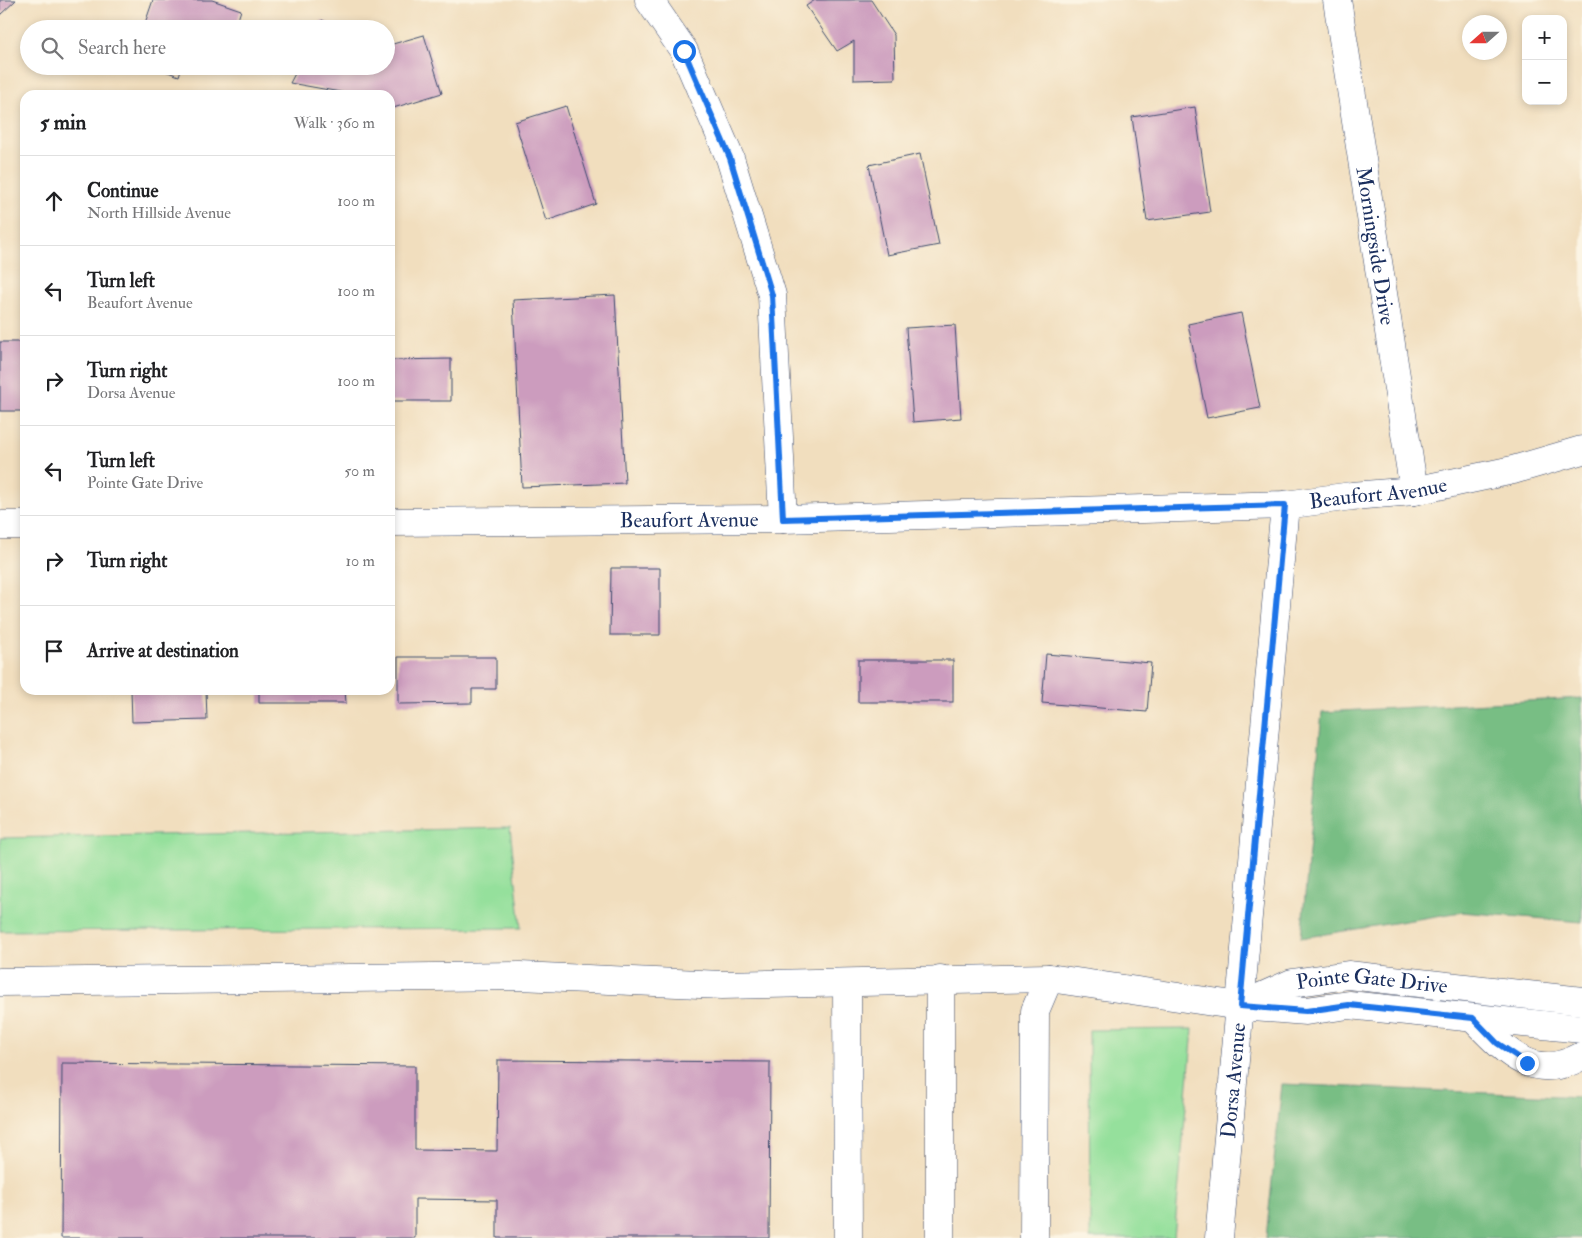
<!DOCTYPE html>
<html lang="en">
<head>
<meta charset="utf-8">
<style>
	body { margin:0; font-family:"IM FELL Double Pica",serif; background:#f6f6f6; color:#202124 }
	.controls { position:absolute; right:15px; top:15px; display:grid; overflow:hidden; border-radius:10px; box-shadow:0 2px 8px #0003 }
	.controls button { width:45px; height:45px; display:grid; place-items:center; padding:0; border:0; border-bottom:1px solid #e0e0e0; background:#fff; color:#202124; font:25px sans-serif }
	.compass { position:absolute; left:1462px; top:15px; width:45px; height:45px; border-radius:50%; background:#fff; box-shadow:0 2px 8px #0003; rotate:249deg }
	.stop { position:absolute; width:15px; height:15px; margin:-11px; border:4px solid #1a73e8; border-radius:50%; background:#fff }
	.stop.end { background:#1a73e8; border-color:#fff; box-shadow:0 1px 5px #0008 }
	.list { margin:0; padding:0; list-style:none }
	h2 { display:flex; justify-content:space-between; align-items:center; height:65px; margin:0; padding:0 20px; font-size:21px }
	h2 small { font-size:16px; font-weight:400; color:#757577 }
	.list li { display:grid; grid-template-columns:32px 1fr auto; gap:15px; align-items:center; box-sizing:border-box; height:90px; padding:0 20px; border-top:1px solid #e0e0e0 }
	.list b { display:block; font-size:19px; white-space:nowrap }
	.list p { margin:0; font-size:16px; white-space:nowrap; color:#757577 }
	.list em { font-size:16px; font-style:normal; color:#757577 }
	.icon { flex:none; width:28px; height:28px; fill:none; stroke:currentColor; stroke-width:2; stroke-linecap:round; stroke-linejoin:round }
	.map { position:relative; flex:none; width:1582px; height:1238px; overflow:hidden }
	.search { position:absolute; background:#fff; box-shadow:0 2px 8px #0003; left:20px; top:20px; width:375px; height:55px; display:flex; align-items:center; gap:12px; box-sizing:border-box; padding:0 18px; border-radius:28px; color:#757577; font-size:19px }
	.panel { position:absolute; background:#fff; box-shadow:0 2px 8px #0003; left:20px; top:90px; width:375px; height:605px; border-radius:15px }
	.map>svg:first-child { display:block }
	.green { fill:#95e09c; stroke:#58887d }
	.forest { fill:#78be84; stroke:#4a7671 }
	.building { fill:#cc9cbe }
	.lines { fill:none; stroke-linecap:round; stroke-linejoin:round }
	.minor-casing { stroke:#3b496c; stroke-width:29 }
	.minor { stroke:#fff; stroke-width:28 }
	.route { stroke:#1a73e8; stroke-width:6 }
	.labels { text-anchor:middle; stroke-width:4; stroke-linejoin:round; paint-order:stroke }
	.street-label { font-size:21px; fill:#1b2f5e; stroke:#fcf5e5 }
</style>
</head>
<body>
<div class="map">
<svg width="1582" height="1238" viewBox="0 0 1582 1238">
	<rect width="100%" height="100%" fill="#fcf5e5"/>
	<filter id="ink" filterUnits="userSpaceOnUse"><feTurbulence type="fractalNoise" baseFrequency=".02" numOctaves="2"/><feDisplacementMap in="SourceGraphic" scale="10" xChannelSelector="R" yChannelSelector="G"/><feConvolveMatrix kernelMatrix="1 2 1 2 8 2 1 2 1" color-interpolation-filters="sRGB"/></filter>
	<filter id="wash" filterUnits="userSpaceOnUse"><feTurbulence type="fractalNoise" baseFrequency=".0096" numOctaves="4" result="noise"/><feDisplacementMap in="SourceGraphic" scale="20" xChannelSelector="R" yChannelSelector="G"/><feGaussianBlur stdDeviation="1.12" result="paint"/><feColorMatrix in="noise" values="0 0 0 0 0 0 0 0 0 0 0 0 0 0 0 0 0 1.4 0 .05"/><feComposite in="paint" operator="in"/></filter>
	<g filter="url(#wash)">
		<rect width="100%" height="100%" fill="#f1debe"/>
		<g class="green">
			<path d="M510 828 521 928 0 931V838Z"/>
			<path d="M1193 1029 1174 1238H1090L1089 1030Z"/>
		</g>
		<g class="forest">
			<path d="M1582 698V922L1461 912 1301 938 1322 712Z"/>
			<path d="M1282 1084 1582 1097V1238H1266Z"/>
		</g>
		<g id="blocks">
			<g class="building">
				<path d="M0 0H16L0 15Z"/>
				<path d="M153 0H212L241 10 235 29H143Z"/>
				<path d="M815 0H871L894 35 895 79 854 80V41L837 51 806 6Z"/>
				<path d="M322 20 340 29H317Z"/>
				<path d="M424 35 442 93 390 109V95H357L290 83 299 66H386V46Z"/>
				<path d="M151 66H182L179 76Z"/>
				<path d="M566 106 596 204 546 221 515 122Z"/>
				<path d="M1195 107 1210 212 1147 221 1132 117Z"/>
				<path d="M920 154 939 245 887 255 869 165Z"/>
				<path d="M615 295 625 483 522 487 513 300Z"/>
				<path d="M1241 313 1260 408 1207 418 1188 324Z"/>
				<path d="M955 325 961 418 913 422 906 328Z"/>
				<rect x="0" y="342" width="25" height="69"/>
				<path d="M451 359V401H390V360Z"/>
				<path d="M611 568H660V635H610Z"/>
				<path d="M1046 654 1151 663 1147 712 1042 703Z"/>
				<path d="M398 657H496V689H472V703L398 704Z"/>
				<rect x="858" y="660" width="95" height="42"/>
				<path d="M131 690H206L207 720 132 722Z"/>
				<path d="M259 690H345L346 703H259Z"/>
				<path d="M498 1060 770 1062 769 1238H497V1200L415 1199V1238H61L62 1063 415 1066V1150L497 1151Z"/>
			</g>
		</g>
	</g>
	<g filter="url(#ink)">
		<use href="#blocks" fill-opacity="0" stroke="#3b496c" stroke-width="1"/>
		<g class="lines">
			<g class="minor-casing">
				<g id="minor">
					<path d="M649 0 684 51 730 158 772 295 783 519"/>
					<path id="s1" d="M1337 0 1414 491"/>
					<path id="s2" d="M390 522 783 519 1285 505 1352 496 1414 491 1513 470 1582 450"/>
					<path d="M0 525H25"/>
					<path d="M940 979V1238"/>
					<path d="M0 982 520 976 722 985 1049 978"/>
					<path d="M847 983 848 1238"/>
					<path id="s3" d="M1245 1004 1292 983 1348 975 1582 1001"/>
					<path d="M1473 1018C1506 1052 1533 1083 1582 1056"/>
					<path d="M1034 1238 1035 1011 1049 978 1240 1006 1306 1011 1349 1005 1582 1029"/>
					<path id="s4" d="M1219 1238 1285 505"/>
				</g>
			</g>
			<use href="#minor" class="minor"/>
		</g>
	</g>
	<g class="lines" filter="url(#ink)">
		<path class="route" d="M684 51 730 158 772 295 783 519 1285 505 1240 1006 1306 1011 1349 1005 1473 1018 1497 1043 1527 1063"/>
	</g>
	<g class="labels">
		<g class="street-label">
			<text dy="7" stroke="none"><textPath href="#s1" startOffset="249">Morningside Drive</textPath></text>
			<text dy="7" stroke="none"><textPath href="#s2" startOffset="989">Beaufort Avenue</textPath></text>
			<text dy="7" stroke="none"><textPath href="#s2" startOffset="299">Beaufort Avenue</textPath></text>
			<text dy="7" stroke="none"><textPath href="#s3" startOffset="132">Pointe Gate Drive</textPath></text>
			<text dy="7" stroke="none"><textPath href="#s4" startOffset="158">Dorsa Avenue</textPath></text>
		</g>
	</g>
</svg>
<div class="controls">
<button>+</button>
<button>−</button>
</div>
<svg class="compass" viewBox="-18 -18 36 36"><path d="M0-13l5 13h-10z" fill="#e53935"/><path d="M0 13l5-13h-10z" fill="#757577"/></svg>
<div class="stop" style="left:684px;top:51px"></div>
<div class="stop end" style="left:1527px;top:1063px"></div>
<div class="search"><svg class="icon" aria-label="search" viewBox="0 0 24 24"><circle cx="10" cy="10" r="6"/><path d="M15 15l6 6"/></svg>Search here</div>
<section class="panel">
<h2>5 min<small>Walk · 360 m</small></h2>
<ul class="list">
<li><svg class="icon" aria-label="ahead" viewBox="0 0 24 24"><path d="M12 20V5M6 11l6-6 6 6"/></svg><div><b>Continue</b><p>North Hillside Avenue</p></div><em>100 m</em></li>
<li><svg class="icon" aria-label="left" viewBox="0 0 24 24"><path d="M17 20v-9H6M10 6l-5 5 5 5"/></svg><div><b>Turn left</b><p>Beaufort Avenue</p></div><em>100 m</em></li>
<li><svg class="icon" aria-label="right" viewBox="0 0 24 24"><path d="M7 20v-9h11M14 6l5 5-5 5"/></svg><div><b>Turn right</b><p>Dorsa Avenue</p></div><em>100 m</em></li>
<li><svg class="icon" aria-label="left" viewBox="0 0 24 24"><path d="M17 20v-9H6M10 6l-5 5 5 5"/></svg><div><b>Turn left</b><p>Pointe Gate Drive</p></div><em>50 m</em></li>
<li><svg class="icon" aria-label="right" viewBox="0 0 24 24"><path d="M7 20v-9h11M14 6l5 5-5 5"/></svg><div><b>Turn right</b></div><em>10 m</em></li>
<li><svg class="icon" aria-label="arrive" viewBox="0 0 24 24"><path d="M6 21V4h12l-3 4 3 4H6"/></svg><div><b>Arrive at destination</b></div></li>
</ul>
</section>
</div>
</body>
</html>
